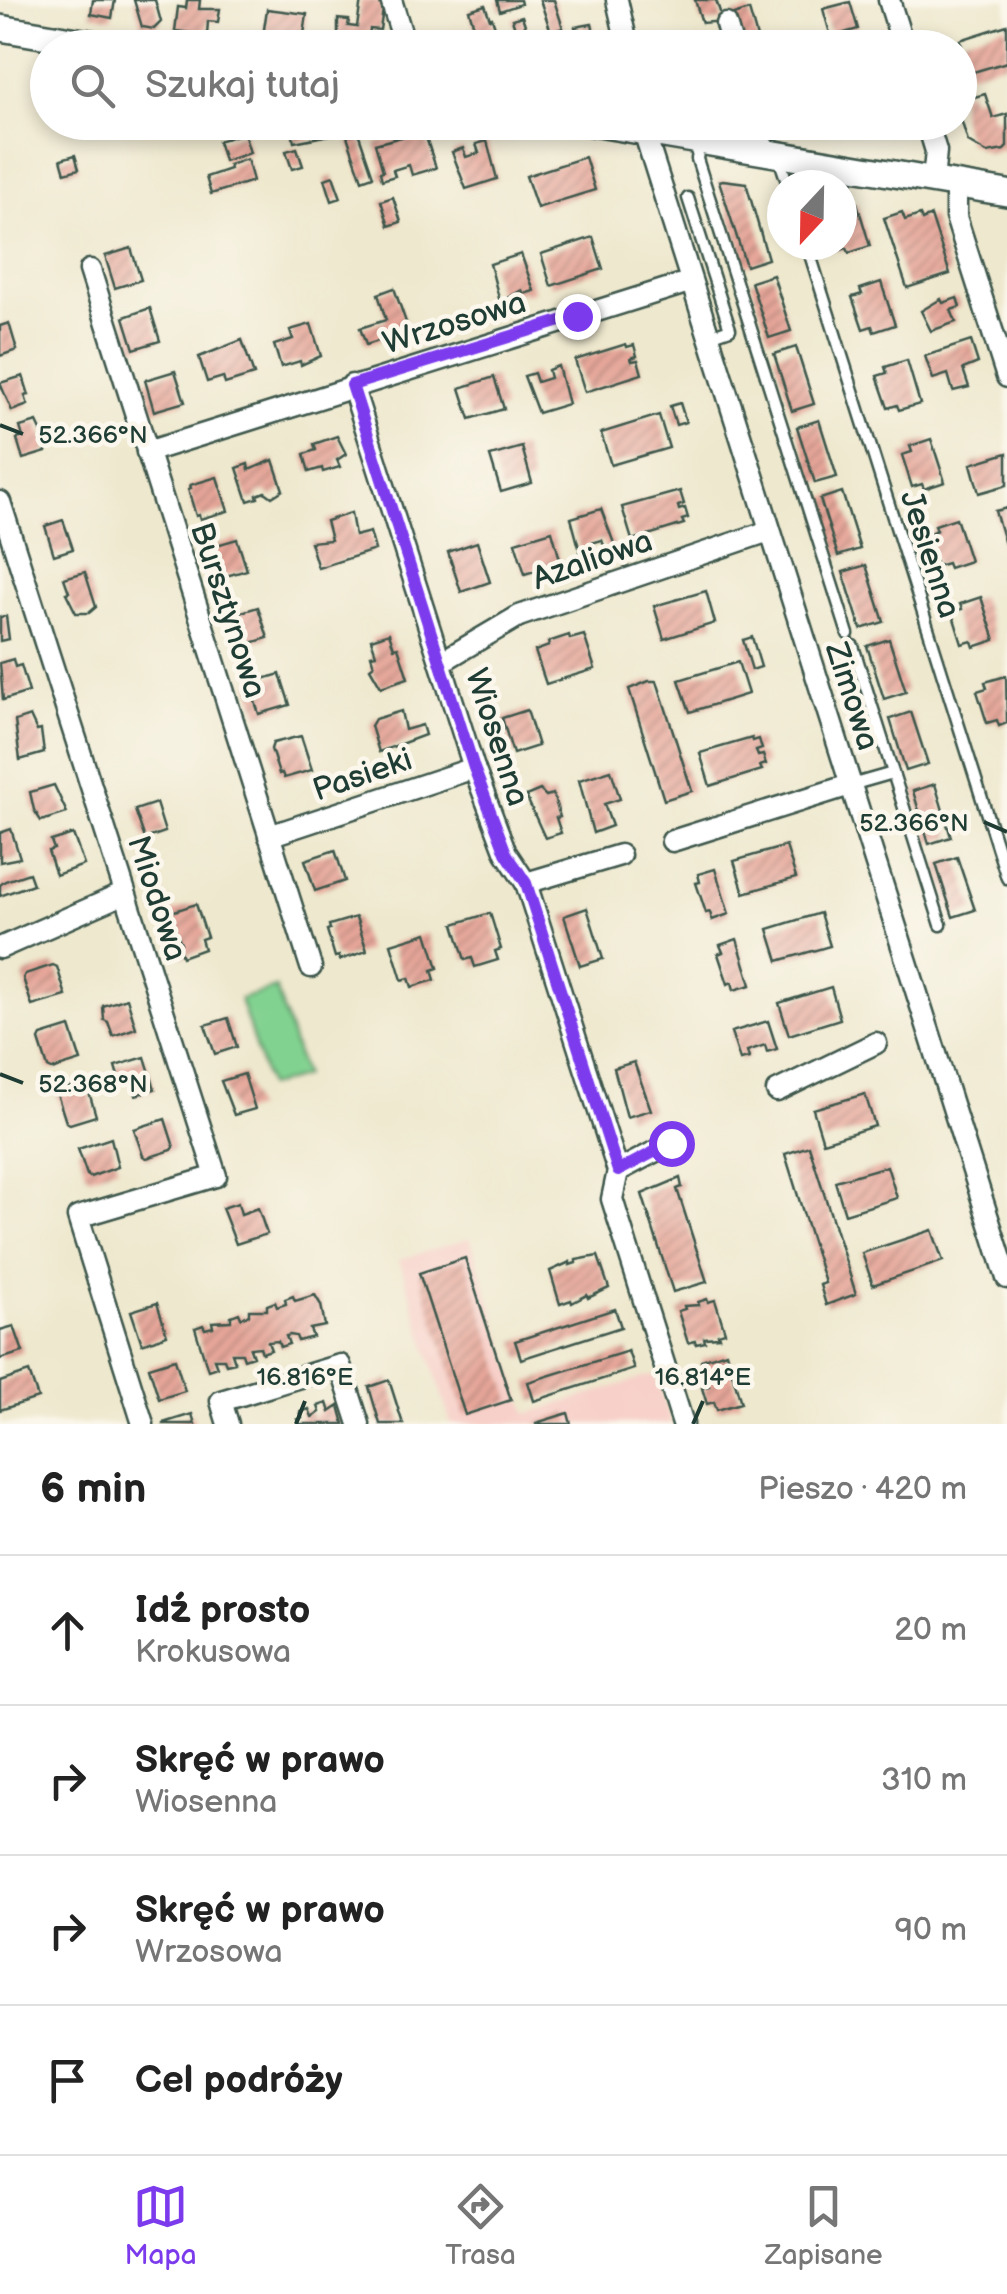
<!DOCTYPE html>
<html lang="pl">
<head>
<meta charset="utf-8">
<style>
	body { margin:0; font-family:"Balsamiq Sans",sans-serif; background:#f2f2f2; color:#222 }
	.compass { position:absolute; left:767px; top:170px; width:90px; height:90px; border-radius:50%; background:#fff; box-shadow:0 5px 15px #0003; rotate:202deg }
	.stop { position:absolute; width:30px; height:30px; margin:-22px; border:8px solid #7c3aed; border-radius:50%; background:#fff }
	.stop.end { background:#7c3aed; border-color:#fff; box-shadow:0 2px 10px #0008 }
	.list { margin:0; padding:0; list-style:none }
	h2 { display:flex; justify-content:space-between; align-items:center; height:130px; margin:0; padding:0 40px; font-size:42px }
	h2 small { font-size:32px; font-weight:400; color:#767676 }
	.list li { display:grid; grid-template-columns:65px 1fr auto; gap:30px; align-items:center; box-sizing:border-box; height:150px; padding:0 40px; border-top:2px solid #e0e0e0 }
	.list b { display:block; font-size:38px; white-space:nowrap }
	.list p { margin:0; font-size:32px; white-space:nowrap; color:#767676 }
	.list em { font-size:32px; font-style:normal; color:#767676 }
	.icon { flex:none; width:55px; height:55px; fill:none; stroke:currentColor; stroke-width:2; stroke-linecap:round; stroke-linejoin:round }
	.map { position:relative; flex:none; width:1007px; height:1424px; overflow:hidden }
	.search { position:absolute; background:#fff; box-shadow:0 5px 15px #0003; left:30px; right:30px; top:30px; height:110px; display:flex; align-items:center; gap:25px; box-sizing:border-box; padding:0 35px; border-radius:55px; color:#767676; font-size:38px }
	.sheet { height:730px; background:#fff }
	nav { display:flex; justify-content:space-around; align-items:center; box-sizing:border-box; height:140px; border-top:2px solid #e0e0e0; background:#fff; font-size:28px; color:#767676 }
	nav a { display:grid; justify-items:center; gap:5px }
	nav .on { color:#7c3aed }
	.map>svg:first-child { display:block }
	.built { fill:#f7d0c9 }
	.green { fill:#81d190; stroke:#508762; stroke-width:2.5 }
	.building { fill:url(#building-hatch) }
	.lines { fill:none; stroke-linecap:round; stroke-linejoin:round }
	.service-casing { stroke:#3e574b; stroke-width:15 }
	.minor-casing { stroke:#3e574b; stroke-width:25 }
	.tertiary-casing { stroke:#3e574b; stroke-width:30 }
	.service { stroke:#fff; stroke-width:10 }
	.minor { stroke:#fff; stroke-width:20 }
	.tertiary { stroke:#fff; stroke-width:25 }
	.route { stroke:#7c3aed; stroke-width:12 }
	.ticks { fill:none; stroke:#1f3d34; stroke-width:4 }
	.labels { text-anchor:middle; stroke-width:9; stroke-linejoin:round; paint-order:stroke }
	.street-label { font-size:32px; fill:#1f3d34; stroke:#fbf7ec }
	.ticks-label { font-size:25px; text-anchor:middle; fill:#1f3d34; stroke:#fbf7ec; stroke-width:9; stroke-linejoin:round; paint-order:stroke }
</style>
</head>
<body>
<div class="map">
<svg width="1007" height="1424" viewBox="0 0 1007 1424">
	<defs>
		<pattern id="building-hatch" width="6" height="6" patternUnits="userSpaceOnUse" patternTransform="scale(2.5)"><rect width="6" height="6" fill="#e6a699"/><path d="M-1 1l2-2M0 6l6-6M5 7l2-2" fill="none" stroke="#ba887e"/></pattern>
	</defs>
	<rect width="100%" height="100%" fill="#fbf7ec"/>
	<filter id="ink" filterUnits="userSpaceOnUse"><feTurbulence type="fractalNoise" baseFrequency=".01" numOctaves="2"/><feDisplacementMap in="SourceGraphic" scale="20" xChannelSelector="R" yChannelSelector="G"/><feConvolveMatrix kernelMatrix="1 2 1 2 8 2 1 2 1" color-interpolation-filters="sRGB"/></filter>
	<filter id="wash" filterUnits="userSpaceOnUse"><feTurbulence type="fractalNoise" baseFrequency=".0048" numOctaves="4" result="noise"/><feDisplacementMap in="SourceGraphic" scale="40" xChannelSelector="R" yChannelSelector="G"/><feGaussianBlur stdDeviation="2.25" result="paint"/><feColorMatrix in="noise" values="0 0 0 0 0 0 0 0 0 0 0 0 0 0 0 0 0 1.4 0 .05"/><feComposite in="paint" operator="in"/></filter>
	<g filter="url(#wash)">
		<rect width="100%" height="100%" fill="#eee8ce"/>
		<path class="built" d="M470 1238 527 1414 655 1374 672 1424H451L399 1260Z"/>
		<path class="green" d="M276 988 304 1076 268 1087 240 999Z"/>
		<g id="blocks">
			<g class="building">
				<path d="M93 0H115L112 18 91 14Z"/>
				<path d="M134 0H155L161 22 154 29 142 27Z"/>
				<path d="M187 0H200L199 9H220L218 22 208 21 207 35 175 31 178 7 186 8Z"/>
				<path d="M361 0 384 2 380 30 370 29 368 48H346V41L338 39V19L349 20 348 26 357 27Z"/>
				<path d="M497 0H520L521 4 500 11Z"/>
				<path d="M540 0H554L563 28 551 32Z"/>
				<path d="M695 0H716L723 21 702 23Z"/>
				<path d="M850 2 858 29 831 37 823 9Z"/>
				<path d="M485 5 490 19 492 18 502 48H483L478 32 476 33 469 10Z"/>
				<path d="M267 9 307 14 303 41 263 36Z"/>
				<path d="M749 10 760 48H743L733 15Z"/>
				<path d="M522 16 528 34 518 37 512 19Z"/>
				<path d="M592 24 598 48H580L575 27Z"/>
				<path d="M1007 25V62L970 73 960 40Z"/>
				<path d="M453 32 458 48H423L421 42Z"/>
				<path d="M968 91 971 98 985 94 993 118 1007 114V147L1004 150 987 153 968 142 960 116V94Z"/>
				<path d="M290 122H333L335 134 294 142Z"/>
				<path d="M424 131 436 168 412 175 409 165 393 170 395 176 382 180 380 172 383 171 375 144Z"/>
				<path d="M358 132 373 176 362 180 347 136Z"/>
				<path d="M244 133 250 153 224 161 218 141Z"/>
				<path d="M487 141 497 179 466 189 452 152 463 148 466 157 479 153 476 144Z"/>
				<path d="M297 148 303 166 292 169 286 151Z"/>
				<path d="M75 155 79 169 65 173 61 159Z"/>
				<path d="M585 157 595 190 537 208 526 176Z"/>
				<path d="M247 159 253 181 211 194 206 177 230 169 229 165Z"/>
				<path d="M333 176 341 198 332 201 325 179Z"/>
				<path d="M723 180 746 183 768 259 746 266 719 181Z"/>
				<path d="M393 197 401 222 389 226 381 201Z"/>
				<path d="M857 203 870 246 849 253 847 248 838 251 836 245H842V208Z"/>
				<path d="M902 212 905 220 920 215 922 220 931 216 950 274 907 288 884 218Z"/>
				<path d="M593 237 603 269 551 286 541 254Z"/>
				<path d="M131 248 141 280 115 288 105 256Z"/>
				<path d="M521 254 534 291 524 294 522 290 500 302 490 264Z"/>
				<path d="M773 275 791 331 769 338 751 282Z"/>
				<path d="M881 282 895 325 874 332 872 326 863 329 852 297 862 294 860 289Z"/>
				<path d="M394 288 409 331 366 345 360 328 386 320 378 294Z"/>
				<path d="M957 298 960 307 951 310 956 322 931 331 921 311 941 299 943 303Z"/>
				<path d="M150 308 160 341 134 349 124 317Z"/>
				<path d="M9 323 17 350 0 356V326Z"/>
				<path d="M311 324 321 356 301 365 300 361 281 367 274 345 293 339 290 330Z"/>
				<path d="M242 340 254 375 225 384 223 377 207 382 199 357Z"/>
				<path d="M971 341 978 363 963 369 969 387 953 391 948 374 933 379 925 356Z"/>
				<path d="M626 344 627 347 634 345 637 356 631 358 632 361 638 360 642 374 585 392 575 360Z"/>
				<path d="M796 347 814 404 792 411 774 354Z"/>
				<path d="M907 360 920 404 899 410 897 405 888 408 877 376 887 373 885 367Z"/>
				<path d="M558 366 568 404 538 413 524 376 534 373 537 382 550 378 548 370Z"/>
				<path d="M175 371 185 402 154 411 145 380Z"/>
				<path d="M23 376 29 395 25 396 28 405 12 411 0 383Z"/>
				<path d="M494 377 504 409 470 419 460 388Z"/>
				<path d="M680 403 686 422 676 425 670 406Z"/>
				<path d="M659 415 669 448 611 465 601 433Z"/>
				<path d="M819 420 837 477 815 483 797 427Z"/>
				<path d="M37 422 47 443 46 452 23 459 17 439 23 437 20 427Z"/>
				<path d="M337 436 346 454 337 460 340 467 323 472 322 468 309 472 304 454 316 450 314 444Z"/>
				<path d="M931 439 945 482 924 489 922 484 912 487 902 455 912 452 910 446Z"/>
				<path d="M522 447 532 483 501 492 490 456Z"/>
				<path d="M1007 453V485L979 493 971 464Z"/>
				<path d="M273 460 283 490 272 497 265 492 257 495 258 498 248 501 237 468 248 464 249 470Z"/>
				<path d="M217 477 228 511 200 519 199 515 196 516 188 489 191 488 190 485Z"/>
				<path d="M680 491 684 504 678 506 679 510 685 508 688 518 682 520 684 524 632 540 622 507Z"/>
				<path d="M842 492 860 549 838 556 820 499Z"/>
				<path d="M1007 508V548H1006L995 511Z"/>
				<path d="M601 509 615 546 605 549 602 540 588 544 591 552 581 555 571 518Z"/>
				<path d="M351 513 355 536 370 532 375 550 318 568 310 542 331 540 326 521Z"/>
				<path d="M956 518 970 561 949 568 947 563 937 566 927 534 937 530 935 525Z"/>
				<path d="M63 520 73 549 54 555 45 526Z"/>
				<path d="M552 531 561 563 525 574 515 542Z"/>
				<path d="M237 539 247 570 216 579 206 548Z"/>
				<path d="M477 542 490 582 461 592 448 552Z"/>
				<path d="M866 565 884 622 861 629 843 572Z"/>
				<path d="M85 572 96 607 89 613H76L66 593 69 592 64 578Z"/>
				<path d="M706 591 715 623 664 639 654 606Z"/>
				<path d="M981 597 995 640 974 647 972 641 962 644 952 612 962 609 960 604Z"/>
				<path d="M258 607 268 638 237 647 228 616Z"/>
				<path d="M6 616 9 639 0 641V617Z"/>
				<path d="M389 633 394 648 398 647 408 678 381 687 370 668 374 665 371 655 376 654 371 639Z"/>
				<path d="M569 635 570 639 584 635 595 669 546 684 535 651 549 646 548 642Z"/>
				<path d="M752 637 761 667 752 670 743 640Z"/>
				<path d="M889 639 906 692 884 699 867 646Z"/>
				<path d="M13 659 15 667 21 665 29 692 3 700 0 663Z"/>
				<path d="M738 662 748 694 690 712 679 680Z"/>
				<path d="M280 674 290 705 259 714 249 683Z"/>
				<path d="M1006 676 1007 723 999 726 997 720 987 723 977 691 987 688 985 682Z"/>
				<path d="M649 681H657L692 791 664 800 629 689Z"/>
				<path d="M527 710 538 746 513 754 502 718Z"/>
				<path d="M401 711 405 730 422 725 425 735 379 752 371 726 375 719Z"/>
				<path d="M911 712 928 764 906 771 890 719Z"/>
				<path d="M30 716 37 731 41 730 44 753 20 760 15 721Z"/>
				<path d="M301 736 312 770 284 778 282 773 279 774 271 749 273 743Z"/>
				<path d="M752 738 753 741 759 739 762 749 756 751 758 756 763 755 766 764 760 766 762 770 710 786 700 753Z"/>
				<path d="M611 770 620 799 604 804 612 826 593 833 579 780Z"/>
				<path d="M935 784 951 837 929 844 913 791Z"/>
				<path d="M54 785 67 813 41 821 34 810 30 792Z"/>
				<path d="M540 790 546 796 553 794 560 817 556 818 561 833 545 838 526 796Z"/>
				<path d="M156 803 165 832 145 839 135 810Z"/>
				<path d="M11 829 20 858 0 862V833Z"/>
				<path d="M73 834 84 865 56 875 48 851 54 849 51 841Z"/>
				<path d="M786 846 796 878 744 893 734 861Z"/>
				<path d="M335 850 345 881 315 891 305 860Z"/>
				<path d="M957 857 975 910 953 917 936 864Z"/>
				<path d="M715 869 729 914 712 920 710 912 706 913 696 883 700 882 698 874Z"/>
				<path d="M29 873 33 884 0 896V885L5 881Z"/>
				<path d="M196 904 207 937 201 939 204 949 182 957 177 944 181 943 168 913Z"/>
				<path d="M587 908 603 959 580 966 564 916Z"/>
				<path d="M490 913 501 949 495 951 498 960 475 967 472 958 465 960 454 924Z"/>
				<path d="M820 913 830 946 778 961 768 929Z"/>
				<path d="M356 917 367 951 340 960 339 956 335 957 327 930 330 929 329 925Z"/>
				<path d="M427 933 438 968 432 970 435 980 412 987 409 978 402 980 391 944Z"/>
				<path d="M737 939 751 985 734 990 732 982 728 984 718 954 723 952 720 945Z"/>
				<path d="M53 965 57 967 66 996 32 1006 23 978 25 974Z"/>
				<path d="M831 987 840 1019 789 1035 779 1003Z"/>
				<path d="M127 998 136 1028 113 1036 108 1022 104 1020 103 1006Z"/>
				<path d="M228 1018 237 1047 215 1054 205 1025Z"/>
				<path d="M768 1021 777 1049 767 1052 765 1045 747 1051 749 1058 740 1060 731 1032Z"/>
				<path d="M70 1027 81 1061 52 1070 48 1068 39 1040 41 1036Z"/>
				<path d="M145 1057 155 1089 136 1095 131 1080 120 1083 115 1066Z"/>
				<path d="M634 1062 651 1110 627 1117 614 1068Z"/>
				<path d="M244 1074 255 1109 234 1115 221 1081Z"/>
				<path d="M86 1082 96 1116 70 1124 66 1122 57 1094 59 1091Z"/>
				<path d="M865 1094 875 1126 823 1142 813 1109Z"/>
				<path d="M165 1119 174 1147 172 1150 147 1158 143 1156 134 1129Z"/>
				<path d="M111 1138 118 1167 90 1177 87 1175 78 1149Z"/>
				<path d="M809 1146 856 1294 826 1305 820 1285 825 1283 785 1154Z"/>
				<path d="M887 1166 897 1198 845 1214 835 1181Z"/>
				<path d="M680 1178 682 1187 677 1189 707 1282 673 1292 642 1194Z"/>
				<path d="M238 1203 241 1214 258 1208 267 1234 236 1244 222 1208Z"/>
				<path d="M932 1230 943 1261 873 1285 862 1253Z"/>
				<path d="M598 1256 609 1288 588 1298 587 1295 572 1303 571 1300 560 1304 550 1271 570 1262V1265L576 1263V1260Z"/>
				<path d="M465 1258 511 1400 465 1415 419 1273Z"/>
				<path d="M315 1295 321 1305 325 1326 310 1329 313 1337 298 1341 296 1336 290 1335 286 1336 289 1344 280 1347 278 1341 268 1342 271 1350 262 1353 260 1347 250 1348 253 1356 244 1359 242 1353H232L235 1362 226 1364 224 1359H214L217 1367 208 1370 195 1328 203 1325 205 1329 213 1327 212 1322 231 1321V1316L239 1313 241 1318 249 1315V1310H267V1305L275 1302 277 1307 286 1304 285 1299 293 1296 295 1301Z"/>
				<path d="M707 1299 708 1302 715 1300 725 1332 718 1334 719 1337 704 1338 705 1342 696 1344 695 1341 688 1343 678 1311 685 1309 684 1306 699 1305 698 1302Z"/>
				<path d="M157 1303 167 1335 142 1344 131 1311Z"/>
				<path d="M615 1309 621 1327 521 1359 515 1341Z"/>
				<path d="M14 1326 23 1352 0 1359V1330Z"/>
				<path d="M628 1351 634 1369 534 1401 528 1382Z"/>
				<path d="M726 1352 741 1403 717 1410 714 1402 707 1404 702 1388 709 1386 706 1377 699 1380 697 1371 704 1369 701 1360Z"/>
				<path d="M175 1359 185 1391 159 1399 149 1367Z"/>
				<path d="M29 1372 38 1398 0 1410V1382Z"/>
				<path d="M389 1380 403 1424H380L369 1387Z"/>
				<path d="M327 1403 330 1412 339 1406 344 1424H298L297 1419 302 1418 300 1412 309 1409 312 1417 315 1416 320 1412 318 1406Z"/>
				<path d="M568 1413 571 1424H536V1423Z"/>
				<path d="M192 1414 195 1424H163V1423Z"/>
			</g>
		</g>
	</g>
	<g filter="url(#ink)">
		<use href="#blocks" fill-opacity="0" stroke="#3e574b" stroke-width="2.5"/>
		<g class="lines">
			<g class="service-casing">
				<g id="service">
					<path d="M698 152 697 159 848 634"/>
					<path d="M778 155 788 185"/>
					<path d="M688 198 730 329 710 336"/>
					<path d="M807 245 1007 878"/>
					<path d="M853 646 941 925"/>
					<path d="M851 785 893 773"/>
				</g>
			</g>
			<g class="minor-casing">
				<g id="minor">
					<path d="M391 0 406 48"/>
					<path d="M617 0 628 48"/>
					<path d="M889 0 904 48"/>
					<path d="M726 24 733 48"/>
					<path d="M641 122 1007 1278"/>
					<path d="M756 122 764 152"/>
					<path d="M927 122 936 151 933 181"/>
					<path d="M956 185V217L1007 377"/>
					<path d="M90 270 311 967"/>
					<path d="M352 385 474 768 506 853 526 883 618 1171 612 1199 683 1424"/>
					<path d="M147 452 689 282"/>
					<path d="M0 502 216 1176 78 1217 143 1424"/>
					<path d="M441 662 519 616 769 531"/>
					<path d="M269 836 474 768"/>
					<path d="M672 841 850 785"/>
					<path d="M526 883 620 855"/>
					<path d="M0 948 125 893"/>
					<path d="M777 1091 876 1043"/>
					<path d="M618 1171 671 1143"/>
					<path d="M228 1424 221 1401 340 1365 359 1424"/>
				</g>
			</g>
			<g class="tertiary-casing">
				<g id="tertiary">
					<path d="M0 28 119 48"/>
					<path d="M586 122 1007 193"/>
				</g>
			</g>
			<use href="#service" class="service"/>
			<use href="#minor" class="minor"/>
			<use href="#tertiary" class="tertiary"/>
		</g>
	</g>
	<g class="lines" filter="url(#ink)">
		<path class="route" d="M577 316 352 385 474 768 506 853 526 883 618 1171 671 1143"/>
	</g>
	<path class="ticks" d="M0 425 23 434M984 822 1007 832M0 1074 23 1083M296 1424 305 1401M693 1424 703 1401"/>
	<g class="labels">
		<g class="street-label">
			<text transform="translate(454 322) rotate(-17)" y="11">Wrzosowa</text>
			<text transform="translate(931 554) rotate(72)" y="11">Jesienna</text>
			<text transform="translate(592 559) rotate(-19)" y="11">Azaliowa</text>
			<text transform="translate(229 610) rotate(72)" y="11">Bursztynowa</text>
			<text transform="translate(853 696) rotate(72)" y="11">Zimowa</text>
			<text transform="translate(498 737) rotate(72)" y="11">Wiosenna</text>
			<text transform="translate(362 774) rotate(-19)" y="11">Pasieki</text>
			<text transform="translate(158 898) rotate(72)" y="11">Miodowa</text>
		</g>
	</g>
	<g class="ticks-label">
		<text x="93" y="443">52.366°N</text>
		<text x="914" y="831">52.366°N</text>
		<text x="93" y="1092">52.368°N</text>
		<text x="305" y="1385">16.816°E</text>
		<text x="703" y="1385">16.814°E</text>
	</g>
</svg>
<svg class="compass" viewBox="-18 -18 36 36"><path d="M0-13l5 13h-10z" fill="#e53935"/><path d="M0 13l5-13h-10z" fill="#767676"/></svg>
<div class="stop" style="left:671px;top:1143px"></div>
<div class="stop end" style="left:577px;top:316px"></div>
<div class="search"><svg class="icon" aria-label="search" viewBox="0 0 24 24"><circle cx="10" cy="10" r="6"/><path d="M15 15l6 6"/></svg>Szukaj tutaj</div>
</div>
<section class="sheet">
<h2>6 min<small>Pieszo · 420 m</small></h2>
<ul class="list">
<li><svg class="icon" aria-label="ahead" viewBox="0 0 24 24"><path d="M12 20V5M6 11l6-6 6 6"/></svg><div><b>Idź prosto</b><p>Krokusowa</p></div><em>20 m</em></li>
<li><svg class="icon" aria-label="right" viewBox="0 0 24 24"><path d="M7 20v-9h11M14 6l5 5-5 5"/></svg><div><b>Skręć w prawo</b><p>Wiosenna</p></div><em>310 m</em></li>
<li><svg class="icon" aria-label="right" viewBox="0 0 24 24"><path d="M7 20v-9h11M14 6l5 5-5 5"/></svg><div><b>Skręć w prawo</b><p>Wrzosowa</p></div><em>90 m</em></li>
<li><svg class="icon" aria-label="arrive" viewBox="0 0 24 24"><path d="M6 21V4h12l-3 4 3 4H6"/></svg><div><b>Cel podróży</b></div></li>
</ul>
</section>
<nav>
<a class="on"><svg class="icon" aria-label="map" viewBox="0 0 24 24"><path d="M3 6l6-2 6 2 6-2v14l-6 2-6-2-6 2zM9 4v14M15 6v14"/></svg>Mapa</a>
<a><svg class="icon" aria-label="directions" viewBox="0 0 24 24"><path d="M12 3l9 9-9 9-9-9zM9 14v-3h6M13 9l2 2-2 2"/></svg>Trasa</a>
<a><svg class="icon" aria-label="saved" viewBox="0 0 24 24"><path d="M7 4h10v16l-5-4-5 4z"/></svg>Zapisane</a>
</nav>
</body>
</html>
